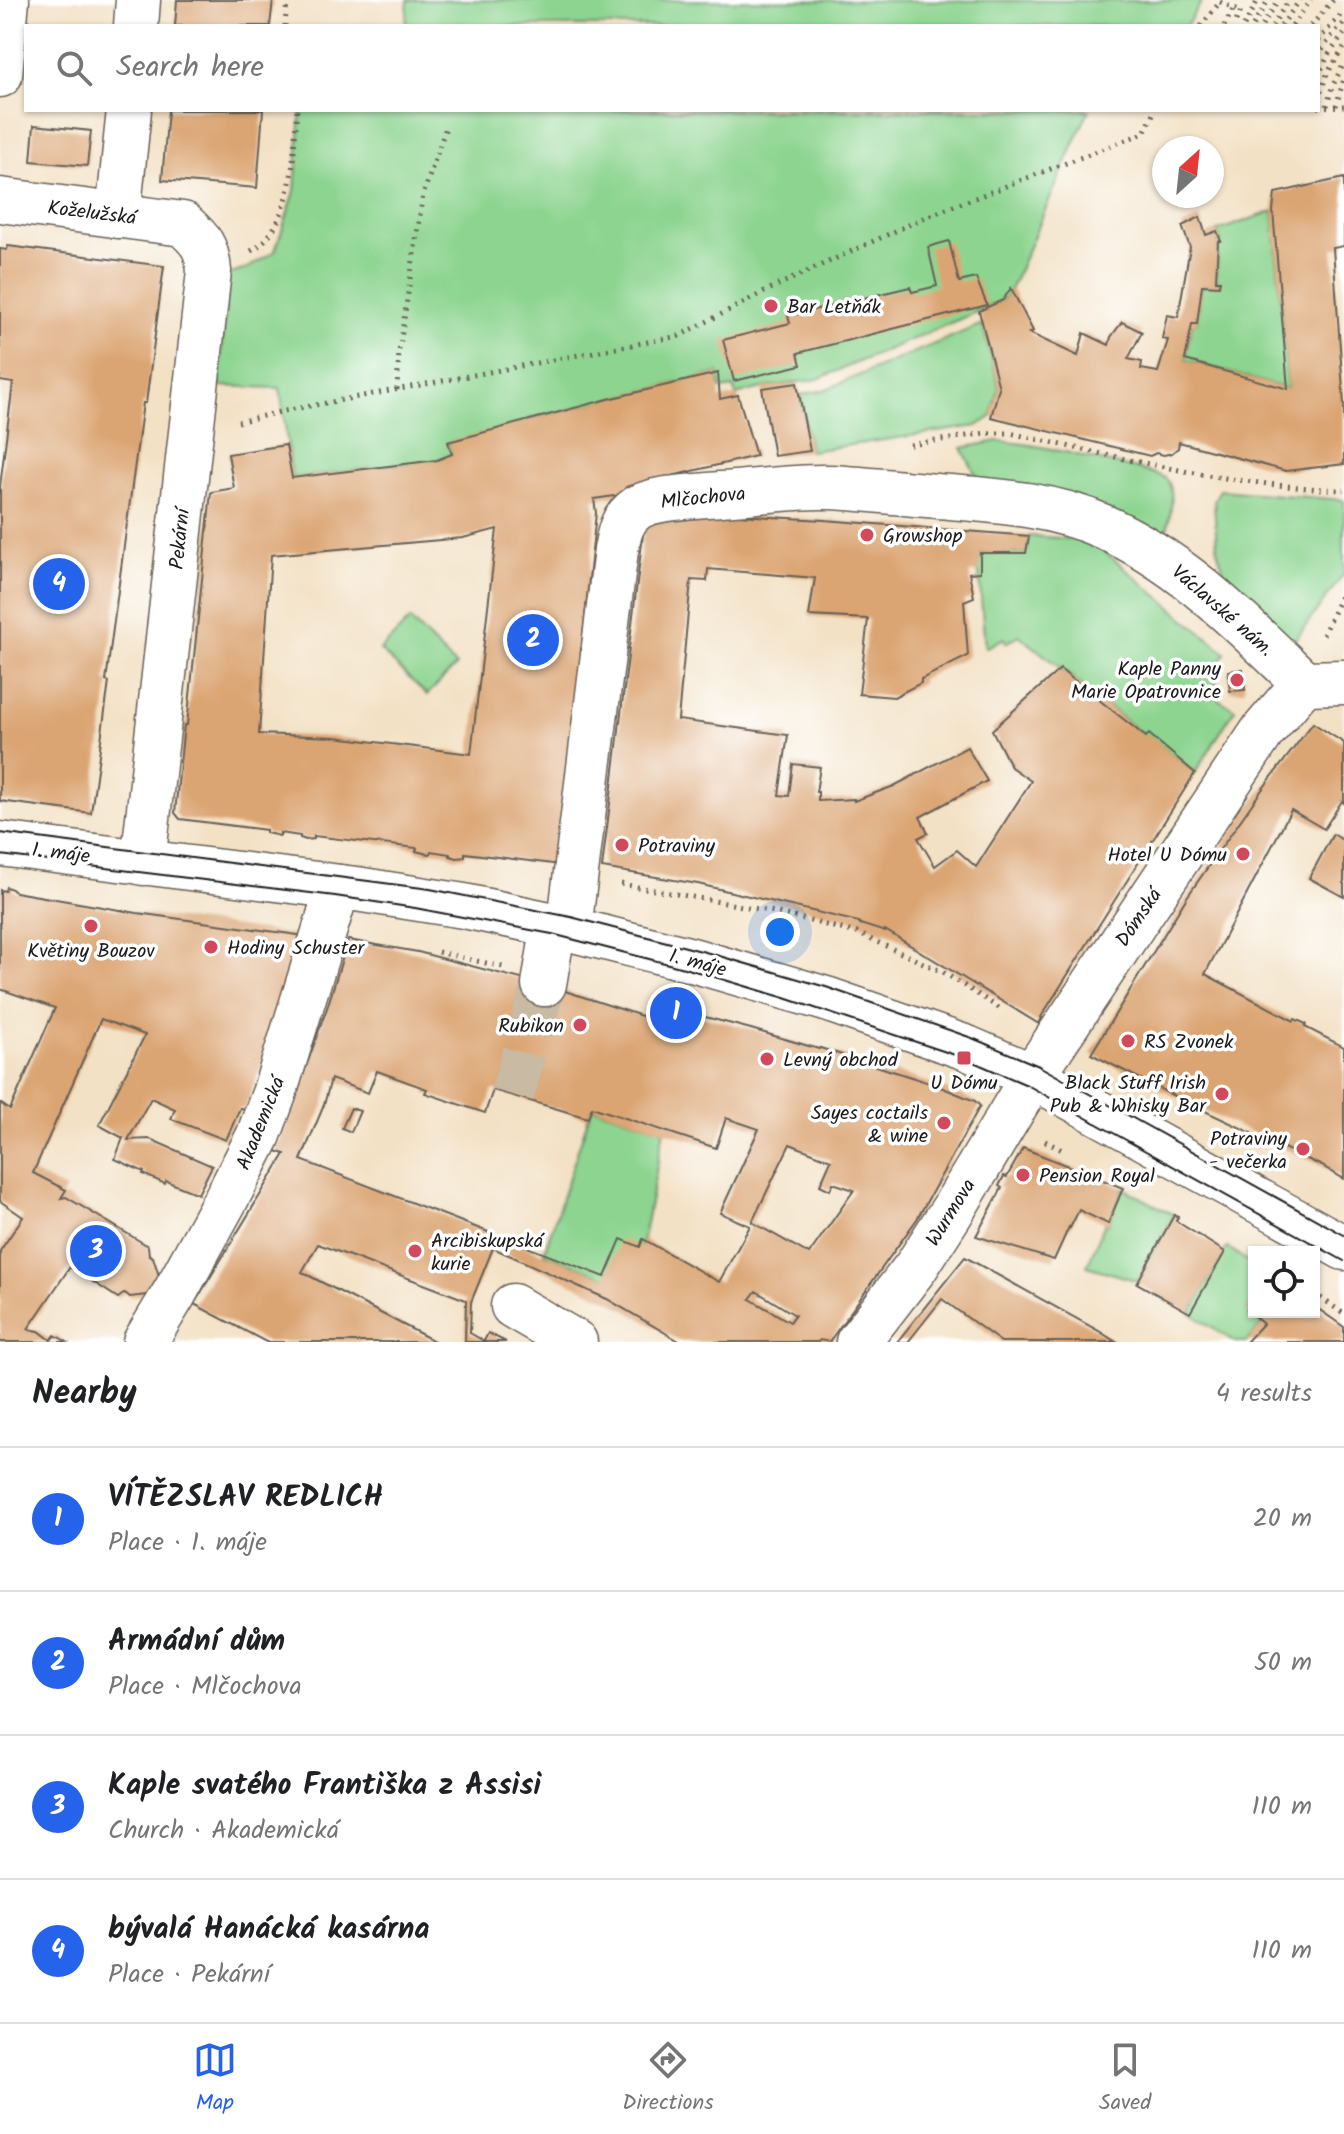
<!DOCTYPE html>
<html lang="en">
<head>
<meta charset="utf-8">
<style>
	body { margin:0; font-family:Kalam,sans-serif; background:#f2f2f2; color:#202124 }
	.controls { position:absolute; right:24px; bottom:24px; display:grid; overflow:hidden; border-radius:0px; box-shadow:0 2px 6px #0004 }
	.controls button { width:72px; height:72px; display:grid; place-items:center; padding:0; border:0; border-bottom:2px solid #e0e0e0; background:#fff; color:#202124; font:40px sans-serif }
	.compass { position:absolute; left:1152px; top:136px; width:72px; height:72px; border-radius:50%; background:#fff; box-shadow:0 2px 6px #0004; rotate:27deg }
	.you { position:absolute; left:780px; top:932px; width:28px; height:28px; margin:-20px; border:6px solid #fff; border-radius:50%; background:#1a73e8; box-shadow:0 0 0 12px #1a73e833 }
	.badge { display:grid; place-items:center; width:52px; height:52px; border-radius:50%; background:#2563eb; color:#fff; font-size:26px; font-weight:700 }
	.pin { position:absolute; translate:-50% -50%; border:4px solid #fff; box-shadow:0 2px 8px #0006 }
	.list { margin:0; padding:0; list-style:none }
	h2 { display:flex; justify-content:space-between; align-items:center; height:104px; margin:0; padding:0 32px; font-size:34px }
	h2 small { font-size:26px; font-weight:400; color:#757577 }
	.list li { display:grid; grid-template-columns:52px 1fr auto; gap:24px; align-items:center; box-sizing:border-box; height:144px; padding:0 32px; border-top:2px solid #e0e0e0 }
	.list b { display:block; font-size:30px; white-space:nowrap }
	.list p { margin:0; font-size:26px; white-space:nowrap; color:#757577 }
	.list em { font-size:26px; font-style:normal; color:#757577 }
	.icon { flex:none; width:44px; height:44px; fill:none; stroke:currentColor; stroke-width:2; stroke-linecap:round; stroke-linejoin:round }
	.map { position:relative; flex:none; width:1344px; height:1342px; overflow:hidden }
	.search { position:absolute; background:#fff; box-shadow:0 2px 6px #0004; left:24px; right:24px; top:24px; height:88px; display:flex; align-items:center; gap:20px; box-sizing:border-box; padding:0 28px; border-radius:0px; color:#757577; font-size:30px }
	.sheet { height:680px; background:#fff }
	nav { display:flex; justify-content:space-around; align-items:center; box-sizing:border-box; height:112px; border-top:2px solid #e0e0e0; background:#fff; font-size:22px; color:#757577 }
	nav a { display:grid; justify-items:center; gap:4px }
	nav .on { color:#2563eb }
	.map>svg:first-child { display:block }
	.green { fill:#8cd48f; stroke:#547856; stroke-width:2 }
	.building { fill:#dba573; fill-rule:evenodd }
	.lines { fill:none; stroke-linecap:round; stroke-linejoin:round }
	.minor-tunnel { stroke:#c8baa3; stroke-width:44; stroke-dasharray:44 22; stroke-linecap:butt }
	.minor-casing { stroke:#676157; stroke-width:47 }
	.path { stroke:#676157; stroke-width:5; stroke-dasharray:2 6; stroke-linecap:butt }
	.minor { stroke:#fff; stroke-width:44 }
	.tram { stroke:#1c1c1c; stroke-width:2 }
	.poi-dot { fill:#d1495b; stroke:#fff; stroke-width:3 }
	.labels { text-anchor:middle; stroke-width:7; stroke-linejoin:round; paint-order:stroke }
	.street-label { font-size:20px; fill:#1c1c1c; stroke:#fff }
	.poi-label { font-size:20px; fill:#1c1c1c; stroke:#fff; text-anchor:start }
</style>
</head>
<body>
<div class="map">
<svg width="1344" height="1342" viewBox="0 0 1344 1342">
	<rect width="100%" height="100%" fill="#fff"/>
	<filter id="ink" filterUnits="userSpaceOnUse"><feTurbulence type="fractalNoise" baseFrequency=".0125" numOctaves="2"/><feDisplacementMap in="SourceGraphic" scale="16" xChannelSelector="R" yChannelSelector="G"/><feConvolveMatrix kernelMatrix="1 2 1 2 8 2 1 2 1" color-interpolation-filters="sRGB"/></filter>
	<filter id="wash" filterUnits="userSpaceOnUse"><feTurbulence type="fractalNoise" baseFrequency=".006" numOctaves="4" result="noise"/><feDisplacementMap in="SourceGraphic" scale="32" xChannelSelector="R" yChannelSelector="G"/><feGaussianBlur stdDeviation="1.8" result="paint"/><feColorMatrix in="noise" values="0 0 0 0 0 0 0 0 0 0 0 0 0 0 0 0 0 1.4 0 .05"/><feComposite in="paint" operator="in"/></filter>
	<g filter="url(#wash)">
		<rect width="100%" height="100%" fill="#f3e1c5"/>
		<g class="green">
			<path d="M408 0 1142 1 1203 0 1186 26H406Z"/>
			<path d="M301 110H1089L1011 288 1003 300 979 311 818 379 762 388 736 395 733 387 721 389 718 373 529 419V421L448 443 452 454 437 460 292 478 280 388 219 386 228 275 246 269 275 251 295 191Z"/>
			<path d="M1273 211 1288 389 1185 360 1192 324 1197 323 1202 285H1219V281H1216L1218 241H1221L1217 231Z"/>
			<path d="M982 324 999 388 991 417 977 426 810 451 800 395 824 390Z"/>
			<path d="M998 441C1039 444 1079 456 1119 465 1130 468 1157 472 1166 479 1178 490 1167 531 1163 545L979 481 962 448Z"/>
			<path d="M1220 490 1344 500V574L1295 640 1254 619 1229 587 1217 549 1214 500Z"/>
			<path d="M1029 536 1091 540 1226 653 1215 667 1218 699 1235 709 1195 773 1149 735 1146 737 1019 635 1006 643 1004 638 985 648 979 572 980 553H1026Z"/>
			<path d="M410 620 456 666 427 695 380 650Z"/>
			<path d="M592 1107 664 1130 643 1239 624 1285 544 1253Z"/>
			<path d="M1123 1188 1174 1215 1138 1281 1087 1266 1105 1223 1108 1224Z"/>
			<path d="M1227 1247 1254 1266V1302L1248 1310 1263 1324 1246 1342H1235L1190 1313Z"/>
		</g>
		<g id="blocks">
			<g class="building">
				<path d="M177 0H273L270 26H175Z"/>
				<path d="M168 110H263L257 188 162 180Z"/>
				<path d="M34 125 91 131 87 166 31 161Z"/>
				<path d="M1344 178V246L1333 248 1344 405V464L1286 471 1179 442 1178 448 1172 453 1164 455 1156 453 1150 456 991 417 999 388 979 311 1003 300 1011 288 1033 331 1029 333 1078 356 1084 333 1109 345 1111 337 1122 322 1142 332 1128 359 1142 362 1141 369 1158 372 1168 340 1162 339 1167 315 1178 317 1190 247 1182 226 1200 217 1206 235 1217 231 1221 241H1218L1216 281H1220L1219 286 1202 285 1197 324H1192L1185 360 1288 389 1273 211 1275 193Z"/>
				<path d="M949 241 959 282 976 278 987 305 798 353 801 365 734 381 723 340 790 323 788 316 910 287 912 292 937 286 928 247Z"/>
				<path d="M8 246 164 266 146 403H143L106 681 109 682 91 813 0 801V486L13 383 0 381V249L7 250Z"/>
				<path d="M718 373 720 399 738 395 756 456 629 486 626 487 620 495 594 499 596 513 559 860 553 864 465 853V857L457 858 450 856V854L431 851 430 854 424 853 416 851 417 848 314 836V839L306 840 300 838V836L280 833V836L266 833V830L180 819 175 813 184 725H187L211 492 234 488 228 454 286 445 292 478 437 460 452 454 448 442 608 399ZM497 529 471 754 335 737 259 734 271 555 463 538Z"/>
				<path d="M797 383 810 451 774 456 762 388Z"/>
				<path d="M665 511 824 520 1029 536 1026 553H980V572L969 573 974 597 964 601 968 656 921 679V683L894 697 859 694 868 619 809 616 815 578 708 569 707 581 691 580 678 720 788 735 779 795 789 796 793 764 820 767 816 792H818V801L854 799V801L894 786 967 747 987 781 920 817 928 833 918 838 935 866 957 850 976 867 1031 781 1011 767 992 730 1060 669 1146 737 1149 734 1195 773 1041 1017 1042 1018 1039 1024 885 930V932L860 924 859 922 698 884 602 868 644 526Z"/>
				<path d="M1243 669 1245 690 1230 691 1228 671Z"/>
				<path d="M1313 723 1344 743V803L1342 801 1324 829 1291 810 1205 974 1294 1021 1295 1019 1306 1024 1305 1027 1344 1047V1179L1322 1166 1190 1104 1091 1054 1187 897 1261 791Z"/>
				<path d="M1333 834 1344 841V897L1309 878Z"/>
				<path d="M6 887 12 889 15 892 137 913 305 936 307 941 245 1109 240 1108 226 1140 171 1119 175 1109 151 1098 128 1140 150 1139 212 1166 198 1194 166 1181 165 1184 143 1174 144 1172 115 1159 123 1138 99 1125 145 1035 101 1019 33 1173 66 1190 61 1198 66 1197 148 1246 149 1255 153 1257 159 1276 147 1295 130 1297 125 1293 118 1298 70 1267 28 1329 39 1331 51 1340 55 1335 67 1342H0V1251L23 1217 0 1201V1103L10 1110 55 1008 0 989V890L5 891Z"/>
				<path d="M348 940 418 952 525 980V978L685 1030 690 1013 751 1029 819 1049 820 1048 933 1084 975 1101 980 1106 917 1219 829 1342 820 1340 818 1342H681L607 1299 493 1248 471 1302 470 1333 484 1341 488 1333 506 1342H465L466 1300 318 1244 302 1272 436 1342H266L194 1304 285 1154 276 1151 327 1008ZM377 1071 427 1089 425 1093 485 1113 493 1090 588 1118 592 1107 716 1148 726 1118 759 1129 720 1213 750 1226 719 1282 643 1239 640 1247 621 1239 605 1277 301 1160 324 1105 331 1079 368 1093ZM790 1144 831 1160 820 1185 830 1190 833 1183 854 1190 809 1254 752 1222ZM756 1291 795 1315 790 1322 750 1299Z"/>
				<path d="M351 1108 360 1111 351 1132 342 1128Z"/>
				<path d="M1023 1148 1123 1188 1108 1224 1079 1210 1070 1228 1069 1227 1054 1260 976 1236 1002 1188 999 1186 1004 1176 1007 1177Z"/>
				<path d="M1174 1215 1178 1217 1176 1221 1225 1252 1190 1313 1137 1283Z"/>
				<path d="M965 1257 1099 1331 1116 1342H1001L942 1299 908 1342H897Z"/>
				<path d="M1254 1302V1312H1314V1306L1344 1327V1342H1246L1263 1324 1247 1310Z"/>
			</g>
		</g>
	</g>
	<g filter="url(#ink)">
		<use href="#blocks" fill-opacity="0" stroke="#676157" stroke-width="2"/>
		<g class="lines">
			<path class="minor-tunnel" d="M512 1095 544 984"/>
			<g class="minor-casing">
				<g id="minor">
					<path d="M136 26 138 0"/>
					<path d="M0 75 7 0"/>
					<path d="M0 200 183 224C201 240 207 247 209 271L143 863"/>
					<path d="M118 216 129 110"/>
					<path d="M0 844 356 889 464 906 554 925 692 960 826 999 967 1048 1032 1076 1344 1248"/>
					<path d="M569 929 616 550C619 533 622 518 637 508 654 497 699 496 720 494 755 492 795 486 829 487 870 489 910 494 950 497 1003 501 1055 505 1104 527 1183 562 1243 625 1304 683L1344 682"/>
					<path d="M544 984 554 925"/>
					<path d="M513 1306 575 1342"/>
					<path d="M145 1342 174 1294 231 1190 258 1137 274 1094 338 887"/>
					<path d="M858 1342 916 1267 952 1211 1039 1066 1263 731 1304 683"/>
				</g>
			</g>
			<g class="path">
				<path d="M1220 2 1241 11 1234 26"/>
				<path d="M285 26 287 0"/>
				<path d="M1201 26 1220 2"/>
				<path d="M1224 26 1234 8"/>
				<path d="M1244 26 1258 0"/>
				<path d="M1253 26 1268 0"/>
				<path d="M1262 26 1278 0"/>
				<path d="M1272 26 1289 0"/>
				<path d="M1281 26 1300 0"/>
				<path d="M1292 26 1311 0"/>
				<path d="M1311 26 1333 0"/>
				<path d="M1318 41 1344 11"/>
				<path d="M1318 57 1330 38 1344 23"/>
				<path d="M1318 76 1329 54 1344 34"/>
				<path d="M1318 99 1328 72 1344 48"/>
				<path d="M1327 106 1332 87 1344 63"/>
				<path d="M1336 106 1344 79"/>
				<path d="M1318 107 1344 106"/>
				<path d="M251 251C295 225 293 155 297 110"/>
				<path d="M397 390 399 352 423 195 446 127"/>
				<path d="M238 422 284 411 679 336 776 286 928 216 1144 133 1155 110"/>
				<path d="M910 445 986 433H1010C1120 458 1231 486 1344 490"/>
				<path d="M1323 635 1344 589"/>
				<path d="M621 884 775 912 857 933 943 972 999 1008"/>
				<path d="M438 952 503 967"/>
				<path d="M1045 1141 1064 1151"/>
				<path d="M1314 1293 1344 1314"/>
			</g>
			<use href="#minor" class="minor"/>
			<g class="tram">
				<path d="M0 833 430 889 571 917 709 953 826 987 972 1038 1039 1066 1344 1235"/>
				<path d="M0 855 335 896 415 908 552 934 688 969 785 998 964 1058 1027 1085 1344 1261"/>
			</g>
		</g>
	</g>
	<g class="poi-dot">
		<circle cx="771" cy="306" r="8"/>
		<circle cx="867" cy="535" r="8"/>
		<circle cx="1237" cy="680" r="8"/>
		<circle cx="622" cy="845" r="8"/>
		<circle cx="1243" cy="854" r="8"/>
		<circle cx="91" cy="926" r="8"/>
		<circle cx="211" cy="947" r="8"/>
		<circle cx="580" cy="1025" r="8"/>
		<circle cx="1128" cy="1041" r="8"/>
		<rect x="956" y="1050" width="16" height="16" rx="4"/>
		<circle cx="767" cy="1059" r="8"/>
		<circle cx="1222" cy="1094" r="8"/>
		<circle cx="944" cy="1123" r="8"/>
		<circle cx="1303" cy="1149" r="8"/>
		<circle cx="1023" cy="1175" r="8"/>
		<circle cx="415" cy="1251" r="8"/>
	</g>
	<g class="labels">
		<g class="street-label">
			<text transform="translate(92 212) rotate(7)" y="7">Koželužská</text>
			<text transform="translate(703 497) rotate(-6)" y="7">Mlčochova</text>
			<text transform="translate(179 539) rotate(-84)" y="7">Pekární</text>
			<text transform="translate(1223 610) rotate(41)" y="7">Václavské nám.</text>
			<text transform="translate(61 852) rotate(7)" y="7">1. máje</text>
			<text transform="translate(1138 917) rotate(-56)" y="7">Dómská</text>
			<text transform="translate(698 962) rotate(15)" y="7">1. máje</text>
			<text transform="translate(260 1123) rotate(-68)" y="7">Akademická</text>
			<text transform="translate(950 1212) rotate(-58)" y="7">Wurmova</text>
		</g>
		<g class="poi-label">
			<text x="787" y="313">Bar Letňák</text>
			<text x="883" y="542">Growshop</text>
			<text x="1221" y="675" text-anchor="end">Kaple Panny<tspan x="1221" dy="23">Marie Opatrovnice</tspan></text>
			<text x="638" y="852">Potraviny</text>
			<text x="1227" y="861" text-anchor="end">Hotel U Dómu</text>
			<text x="227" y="954">Hodiny Schuster</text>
			<text x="91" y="957" text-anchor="middle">Květiny Bouzov</text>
			<text x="564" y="1032" text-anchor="end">Rubikon</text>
			<text x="1144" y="1048">RS Zvonek</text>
			<text x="783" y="1066">Levný obchod</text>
			<text x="964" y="1089" text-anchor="middle">U Dómu</text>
			<text x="1206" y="1089" text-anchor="end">Black Stuff Irish<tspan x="1206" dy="23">Pub &amp; Whisky Bar</tspan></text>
			<text x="928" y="1119" text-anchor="end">Sayes coctails<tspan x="928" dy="23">&amp; wine</tspan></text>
			<text x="1287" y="1145" text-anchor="end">Potraviny<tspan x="1287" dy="23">- večerka</tspan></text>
			<text x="1039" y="1182">Pension Royal</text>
			<text x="431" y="1247">Arcibiskupská<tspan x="431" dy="23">kurie</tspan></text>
		</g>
	</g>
</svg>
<div class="controls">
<button><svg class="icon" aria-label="locate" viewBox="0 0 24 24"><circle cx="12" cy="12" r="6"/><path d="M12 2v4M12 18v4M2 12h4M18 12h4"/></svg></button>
</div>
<svg class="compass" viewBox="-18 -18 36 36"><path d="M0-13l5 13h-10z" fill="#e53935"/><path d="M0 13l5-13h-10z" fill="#757577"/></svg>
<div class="you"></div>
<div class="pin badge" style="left:676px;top:1013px">1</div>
<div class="pin badge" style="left:533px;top:640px">2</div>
<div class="pin badge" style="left:96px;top:1251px">3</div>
<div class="pin badge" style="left:59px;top:584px">4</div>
<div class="search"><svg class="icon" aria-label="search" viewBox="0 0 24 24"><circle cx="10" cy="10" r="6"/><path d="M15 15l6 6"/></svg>Search here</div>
</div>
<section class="sheet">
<h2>Nearby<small>4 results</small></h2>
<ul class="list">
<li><span class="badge">1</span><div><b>VÍTĚZSLAV REDLICH</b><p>Place · 1. máje</p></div><em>20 m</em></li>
<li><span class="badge">2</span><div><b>Armádní dům</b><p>Place · Mlčochova</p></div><em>50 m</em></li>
<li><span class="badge">3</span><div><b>Kaple svatého Františka z Assisi</b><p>Church · Akademická</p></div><em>110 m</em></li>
<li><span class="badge">4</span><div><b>bývalá Hanácká kasárna</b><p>Place · Pekární</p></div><em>110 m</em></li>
</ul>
</section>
<nav>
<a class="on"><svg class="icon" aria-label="map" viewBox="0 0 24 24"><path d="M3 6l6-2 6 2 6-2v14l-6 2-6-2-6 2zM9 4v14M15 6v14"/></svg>Map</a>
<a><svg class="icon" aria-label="directions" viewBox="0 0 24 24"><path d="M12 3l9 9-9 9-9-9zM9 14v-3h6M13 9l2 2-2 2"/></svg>Directions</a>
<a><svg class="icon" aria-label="saved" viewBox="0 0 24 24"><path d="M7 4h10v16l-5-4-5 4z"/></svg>Saved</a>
</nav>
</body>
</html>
